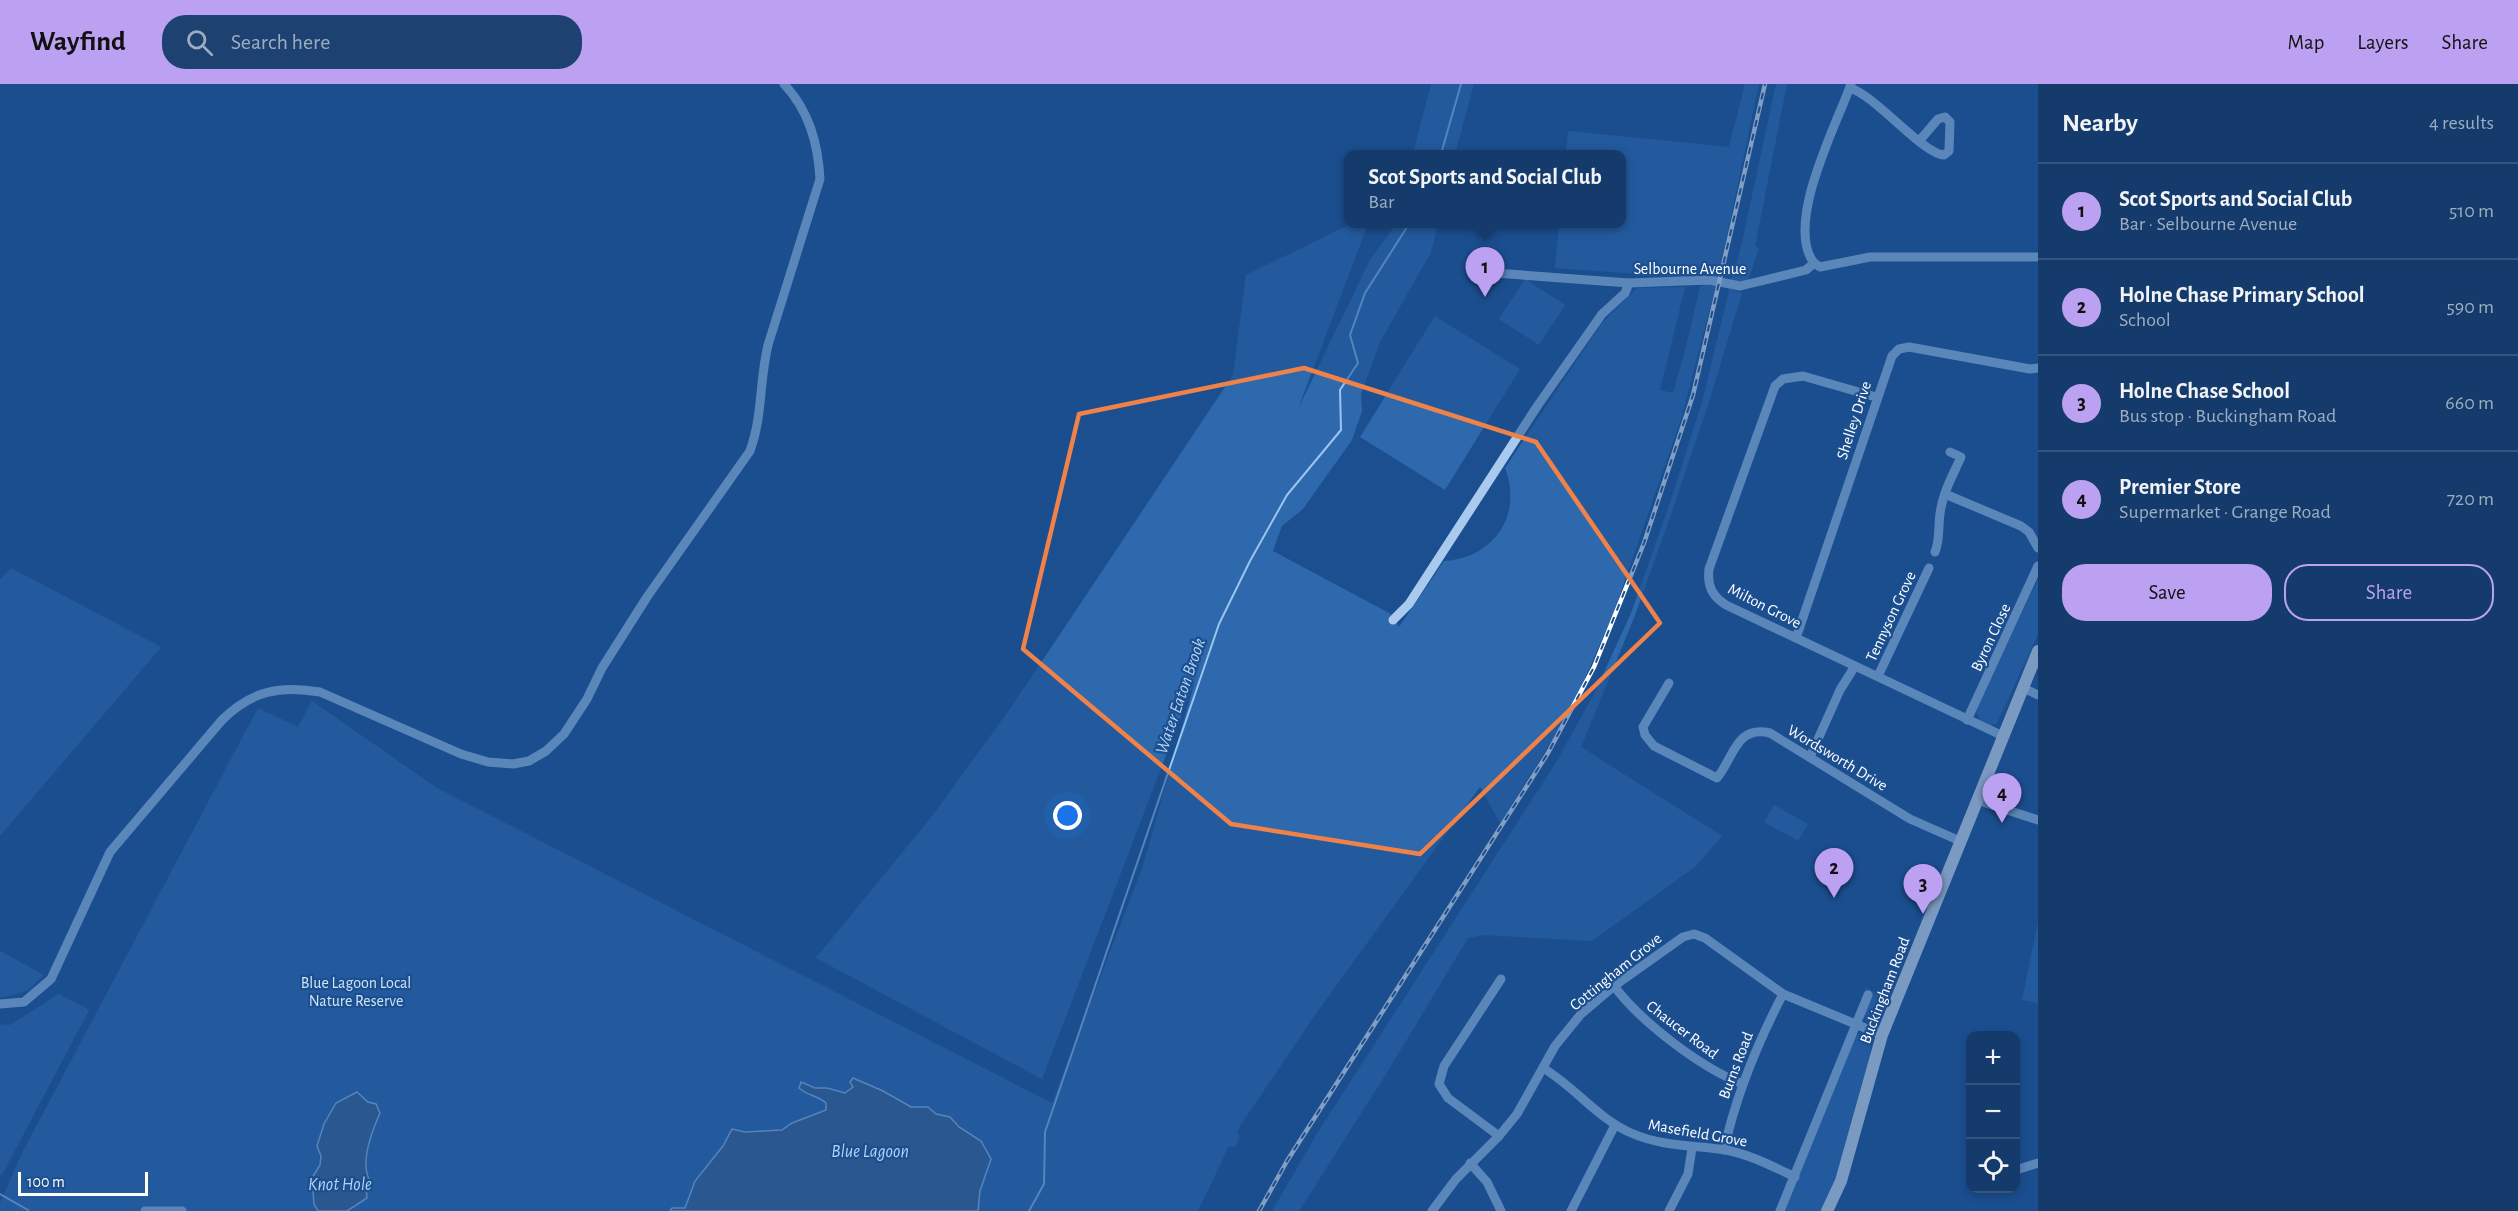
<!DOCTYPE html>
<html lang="en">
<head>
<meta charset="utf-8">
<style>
	body { margin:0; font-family:"Alegreya Sans",sans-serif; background:#1d4271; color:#f1f3f6 }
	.controls { position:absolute; right:18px; bottom:18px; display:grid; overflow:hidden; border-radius:12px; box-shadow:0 3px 9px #0003 }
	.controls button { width:54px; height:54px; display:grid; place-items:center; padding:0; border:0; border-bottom:2px solid #33557e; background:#143b6b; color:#f1f3f6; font:30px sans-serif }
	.scale { position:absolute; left:18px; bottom:15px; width:130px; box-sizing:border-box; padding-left:6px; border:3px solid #fff; border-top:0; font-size:16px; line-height:21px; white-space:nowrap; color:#fff; -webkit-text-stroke:4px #1b4f8f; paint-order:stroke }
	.you { position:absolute; left:1068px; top:732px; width:21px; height:21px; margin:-15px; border:4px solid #fff; border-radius:50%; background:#1a73e8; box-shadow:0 0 0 9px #1a73e833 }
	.badge { display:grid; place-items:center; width:39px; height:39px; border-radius:50%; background:#bca0f2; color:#111; font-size:20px; font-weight:700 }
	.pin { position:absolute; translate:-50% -50px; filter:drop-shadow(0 2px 3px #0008) }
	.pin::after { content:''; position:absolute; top:32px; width:21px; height:18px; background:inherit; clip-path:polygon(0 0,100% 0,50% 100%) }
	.popup { position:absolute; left:1344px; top:66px; width:282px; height:78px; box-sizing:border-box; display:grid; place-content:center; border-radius:12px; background:#143b6b; filter:drop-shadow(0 2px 4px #0005); font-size:20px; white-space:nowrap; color:#9dadc1 }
	.popup b { font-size:22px; color:#f1f3f6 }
	.popup::after { content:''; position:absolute; left:50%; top:100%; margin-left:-12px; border:12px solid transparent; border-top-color:#143b6b }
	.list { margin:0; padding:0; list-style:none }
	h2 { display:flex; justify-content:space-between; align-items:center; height:78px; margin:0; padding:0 24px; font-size:26px }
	h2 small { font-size:20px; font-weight:400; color:#9dadc1 }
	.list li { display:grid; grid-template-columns:39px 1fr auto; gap:18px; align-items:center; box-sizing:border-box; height:96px; padding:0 24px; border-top:2px solid #33557e }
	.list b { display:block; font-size:22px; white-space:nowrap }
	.list p { margin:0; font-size:20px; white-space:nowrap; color:#9dadc1 }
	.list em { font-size:20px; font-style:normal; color:#9dadc1 }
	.actions { display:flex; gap:12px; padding:18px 24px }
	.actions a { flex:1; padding:14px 0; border:2px solid #bca0f2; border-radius:24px; text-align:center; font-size:21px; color:#bca0f2 }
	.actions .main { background:#bca0f2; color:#111 }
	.icon { flex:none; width:33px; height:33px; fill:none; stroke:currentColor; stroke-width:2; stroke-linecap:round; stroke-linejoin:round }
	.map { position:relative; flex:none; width:2038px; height:1127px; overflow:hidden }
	header { display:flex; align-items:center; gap:36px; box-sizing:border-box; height:84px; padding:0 30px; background:#bca0f2; color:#111 }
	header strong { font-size:28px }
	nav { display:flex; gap:33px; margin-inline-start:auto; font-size:21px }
	.search { width:420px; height:54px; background:#1d4271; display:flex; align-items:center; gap:15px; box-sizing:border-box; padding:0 21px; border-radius:24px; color:#9dadc1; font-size:22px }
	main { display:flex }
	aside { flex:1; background:#143b6b }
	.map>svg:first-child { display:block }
	.green { fill:#2e69ad }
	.water { fill:#3c6290; stroke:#9cc4f0; stroke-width:1.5 }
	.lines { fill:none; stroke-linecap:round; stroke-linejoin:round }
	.stream { stroke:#9cc4f0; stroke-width:2 }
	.minor { stroke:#a9c9ee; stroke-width:9 }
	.major { stroke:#f0f6ff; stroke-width:12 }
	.rail-casing { stroke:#fff; stroke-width:4.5 }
	.rail { stroke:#1b4f8f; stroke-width:2; stroke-dasharray:7; stroke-linecap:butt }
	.marked { fill:none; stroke:#ee8249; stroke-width:4.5; stroke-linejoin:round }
	.labels { text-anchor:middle; stroke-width:4.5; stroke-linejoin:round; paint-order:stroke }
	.street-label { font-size:16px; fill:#fff; stroke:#1b4f8f }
	.park-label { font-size:16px; fill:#cfe3fa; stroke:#1b4f8f }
	.water-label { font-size:18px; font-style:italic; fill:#b5d3f5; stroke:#1b4f8f }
</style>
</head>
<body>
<header>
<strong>Wayfind</strong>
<div class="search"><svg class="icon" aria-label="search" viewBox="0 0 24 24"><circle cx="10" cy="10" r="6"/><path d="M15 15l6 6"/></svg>Search here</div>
<nav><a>Map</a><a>Layers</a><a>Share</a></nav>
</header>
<main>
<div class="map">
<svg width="2038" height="1127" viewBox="0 0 2038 1127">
	<rect width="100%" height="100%" fill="#1b4f8f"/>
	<g class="green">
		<path d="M1431 0H1474L1455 70H1413Z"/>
		<path d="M1745 0H1759L1718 194 1707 188 1683 193 1555 184 1559 140H1622V70H1566L1568 47 1729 63Z"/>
		<path d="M1776 0H1787L1755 162 1759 164 1748 197H1729L1733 192 1743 154Z"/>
		<path d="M1351 140H1368L1298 325 1370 176 1396 140H1438L1431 168 1380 258 1361 310 1362 327 1352 356 1303 425 1282 442 1273 467 1391 530 1399 543 1444 477C1494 474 1523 431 1505 384L1602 239 1637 204 1685 203 1660 306 1673 309 1685 267 1700 203 1705 200 1716 201 1682 332 1614 528 1579 608 1561 642 1500 739 1480 703 1317 928 1240 1042 1237 1049 1240 1052 1235 1063 1229 1062 1198 1127H0V1119L21 1071 258 624 298 643 312 617 437 704 1052 1019 1143 782 1196 593 1042 995 816 874 933 731 1012 622 1233 291 1246 191Z"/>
		<path d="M1525 195 1565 221 1539 261 1499 235Z"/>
		<path d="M1727 204 1742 209 1708 321 1668 439 1634 534 1581 663 1722 752 1696 782 1592 857 1484 851 1468 854 1386 990 1299 1127H1272L1318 1048 1557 677 1595 608 1631 529 1670 419 1702 318 1729 207Z"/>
		<path d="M1435 232 1520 285 1445 406 1360 353Z"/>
		<path d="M11 484 161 563 0 752V496Z"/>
		<path d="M2038 495V550L1997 639 1991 641 1981 637 1976 627Z"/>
		<path d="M1774 721 1808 740 1798 757 1764 738Z"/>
		<path d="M2038 838V919L2022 916Z"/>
		<path d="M0 867 44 891 27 907 0 914Z"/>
		<path d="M1866 903 1887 917C1883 926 1881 940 1869 941L1864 933 1871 911 1864 908Z"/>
		<path d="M59 910 89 926 2 1091 0 1090V940L10 941Z"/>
		<path d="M1863 948 1870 954 1871 978 1837 1096 1823 1127H1785L1854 953Z"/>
	</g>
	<g class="water">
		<path d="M853 994 883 1007 911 1023H928L936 1030 950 1033 959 1043 981 1057 991 1075 980 1107 978 1127H670L672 1124H685L695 1097 723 1062 732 1045 745 1048 782 1046 792 1039 826 1026V1019C819 1012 808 1012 799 1004L801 998 815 1004H827L845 1009 853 1003 850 998Z"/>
		<path d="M357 1008 368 1018 376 1020 380 1029C372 1047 360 1077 369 1095L366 1102 367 1114 347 1127H318L314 1120 312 1094 320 1081 321 1072 317 1062 324 1040 336 1019Z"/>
	</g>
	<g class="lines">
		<g class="stream">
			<path d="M1441 70 1461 0"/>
			<path d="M0 1110 28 1126"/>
			<path d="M1029 1127 1044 1100 1045 1048 1219 540 1250 477 1287 411 1341 346 1340 306 1358 279 1350 251 1365 209 1409 140"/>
		</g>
		<g class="minor">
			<path d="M1850 4C1876 12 1924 71 1944 71L1949 67 1950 38 1945 33 1938 35 1920 56"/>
			<path d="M1814 179 1820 183 1870 173H2038"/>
			<path d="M1814 179C1784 140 1837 40 1851 0"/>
			<path d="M1481 188 1629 199 1710 196 1740 202 1806 186 1814 179"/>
			<path d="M1876 313 1803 292 1783 295 1775 302 1709 485C1707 502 1712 512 1726 521L2003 652"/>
			<path d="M1945 410 2021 442 2029 448 2038 464"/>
			<path d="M1935 468C1940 456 1938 443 1940 430 1942 410 1953 391 1961 373L1950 368"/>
			<path d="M1393 536 1409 520 1538 321 1602 230 1625 209 1629 199"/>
			<path d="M1796 554 1892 272 1899 265 1909 263 2030 285 2038 284"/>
			<path d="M1878 592 1929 484"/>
			<path d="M1669 599 1643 643 1645 651 1654 662 1717 694C1734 673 1736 641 1770 649L1910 735 1960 757"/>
			<path d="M2023 604 2038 611"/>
			<path d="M1967 636 2038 482"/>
			<path d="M1810 673 1840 606 1855 582"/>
			<path d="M1977 716 2038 736"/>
			<path d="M1614 902C1641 938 1701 984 1743 1000"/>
			<path d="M0 920 24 918 51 895 110 768 222 636C251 607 280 601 320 608L461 670 488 678 513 680 529 677 546 667 564 650 587 615 602 584 647 513 750 367C763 331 759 298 768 261L820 95C818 59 809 27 784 0"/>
			<path d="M1543 984C1575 1003 1597 1034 1631 1049 1663 1063 1694 1061 1726 1066 1751 1071 1772 1082 1795 1093"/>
			<path d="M1499 1052 1448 1014 1439 1000 1444 982 1501 895"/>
			<path d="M1724 1066C1736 1011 1757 960 1783 910"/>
			<path d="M1470 1079 1487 1098 1501 1127"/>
			<path d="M2016 1086 2038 1079"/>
			<path d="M145 1127H182"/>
			<path d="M1432 1127 1456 1095 1499 1052 1517 1030 1555 962 1581 930 1614 902 1683 853 1694 850 1705 854 1783 910 1882 951"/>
			<path d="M1571 1127 1615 1041"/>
			<path d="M1669 1127 1688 1090 1692 1064"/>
			<path d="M1780 1127 1868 911"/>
		</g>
		<path class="major" d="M1827 1127 1841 1097 1882 951 2038 567"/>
		<g class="rail-casing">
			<path id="rail" d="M1259 1127 1287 1077 1548 669 1594 583 1644 459 1693 311 1765 0"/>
		</g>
		<use href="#rail" class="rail"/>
	</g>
	<path d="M0 0H2038V1127H0ZM1304 284 1536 358 1660 539 1420 770 1231 740 1023 565 1079 330Z" fill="#1b4f8f" fill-opacity=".55" fill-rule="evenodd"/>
	<path class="marked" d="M1304 284 1536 358 1660 539 1420 770 1231 740 1023 565 1079 330Z"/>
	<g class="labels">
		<g class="street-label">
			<text x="1690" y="190">Selbourne Avenue</text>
			<text transform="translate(1853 336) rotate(-72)" y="6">Shelley Drive</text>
			<text transform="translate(1765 521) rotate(27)" y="6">Milton Grove</text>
			<text transform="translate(1890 532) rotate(-65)" y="6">Tennyson Grove</text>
			<text transform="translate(1990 553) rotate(-65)" y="6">Byron Close</text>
			<text transform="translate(1838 673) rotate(31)" y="6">Wordsworth Drive</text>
			<text transform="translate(1615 887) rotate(-39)" y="6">Cottingham Grove</text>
			<text transform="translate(1884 906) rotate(-69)" y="6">Buckingham Road</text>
			<text transform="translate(1683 945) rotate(37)" y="6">Chaucer Road</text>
			<text transform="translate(1735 981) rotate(-69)" y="6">Burns Road</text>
			<text transform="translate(1698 1048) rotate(10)" y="6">Masefield Grove</text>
		</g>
		<g class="park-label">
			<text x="356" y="904">Blue Lagoon Local<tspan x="356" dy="18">Nature Reserve</tspan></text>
		</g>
		<g class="water-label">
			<text transform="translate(1180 612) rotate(-71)" y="6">Water Eaton Brook</text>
			<text x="870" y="1073">Blue Lagoon</text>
			<text x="340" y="1106">Knot Hole</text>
		</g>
	</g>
</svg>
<div class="controls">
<button>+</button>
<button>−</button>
<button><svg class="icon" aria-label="locate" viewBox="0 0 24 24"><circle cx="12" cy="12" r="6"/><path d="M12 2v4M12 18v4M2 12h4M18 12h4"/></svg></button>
</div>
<div class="scale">100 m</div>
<div class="you"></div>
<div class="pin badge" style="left:1485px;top:213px">1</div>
<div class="popup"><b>Scot Sports and Social Club</b>Bar</div>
<div class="pin badge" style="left:1834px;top:814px">2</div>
<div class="pin badge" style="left:1923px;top:830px">3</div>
<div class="pin badge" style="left:2002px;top:739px">4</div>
</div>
<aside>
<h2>Nearby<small>4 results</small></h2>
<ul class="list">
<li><span class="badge">1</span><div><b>Scot Sports and Social Club</b><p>Bar · Selbourne Avenue</p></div><em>510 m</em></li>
<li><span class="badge">2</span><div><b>Holne Chase Primary School</b><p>School</p></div><em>590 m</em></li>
<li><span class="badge">3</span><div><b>Holne Chase School</b><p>Bus stop · Buckingham Road</p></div><em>660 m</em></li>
<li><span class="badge">4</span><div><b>Premier Store</b><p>Supermarket · Grange Road</p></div><em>720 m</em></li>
</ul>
<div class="actions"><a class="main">Save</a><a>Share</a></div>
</aside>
</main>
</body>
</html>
